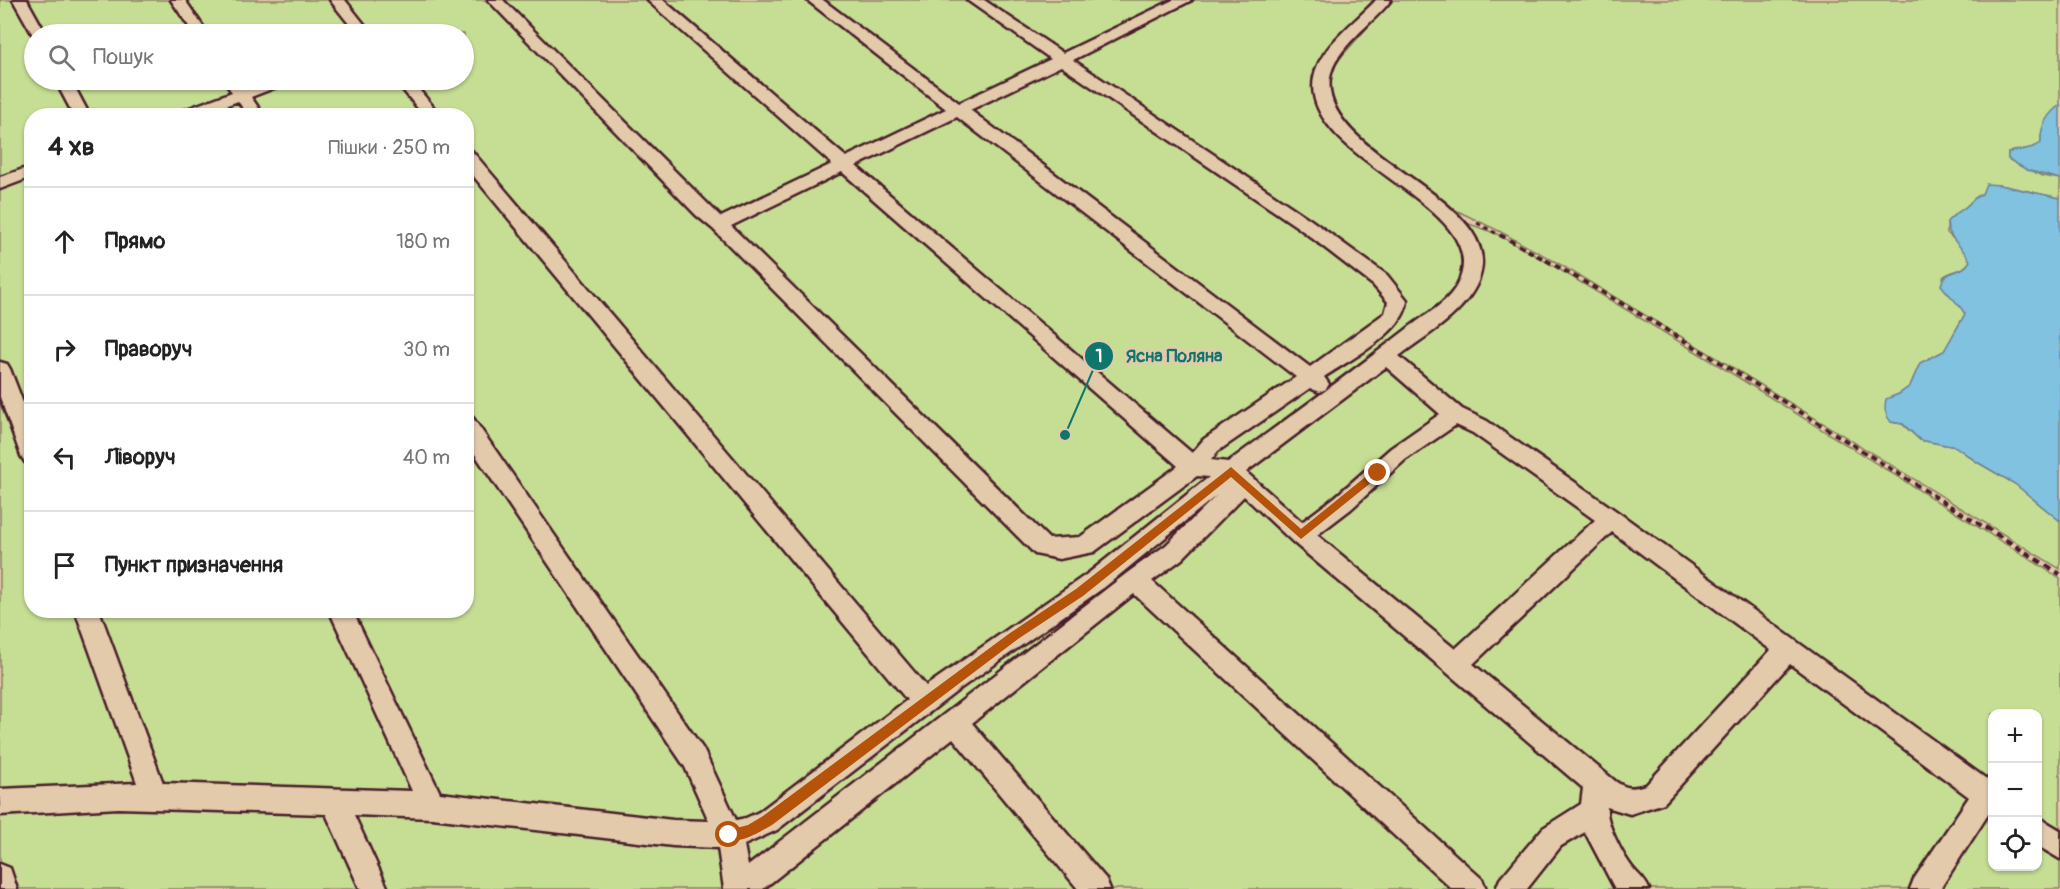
<!DOCTYPE html>
<html lang="uk">
<head>
<meta charset="utf-8">
<style>
	body { margin:0; font-family:Pangolin,sans-serif; background:#f6f6f6; color:#222 }
	.controls { position:absolute; right:18px; bottom:18px; display:grid; overflow:hidden; border-radius:12px; box-shadow:0 2px 4px #0004 }
	.controls button { width:54px; height:54px; display:grid; place-items:center; padding:0; border:0; border-bottom:2px solid #e0e0e0; background:#fff; color:#222; font:30px sans-serif }
	.stop { position:absolute; width:18px; height:18px; margin:-14px; border:4px solid #b45309; border-radius:50%; background:#fff }
	.stop.end { background:#b45309; border-color:#fff; box-shadow:0 2px 6px #0008 }
	.list { margin:0; padding:0; list-style:none }
	h2 { display:flex; justify-content:space-between; align-items:center; height:78px; margin:0; padding:0 24px; font-size:26px }
	h2 small { font-size:20px; font-weight:400; color:#767676 }
	.list li { display:grid; grid-template-columns:39px 1fr auto; gap:18px; align-items:center; box-sizing:border-box; height:108px; padding:0 24px; border-top:2px solid #e0e0e0 }
	.list b { display:block; font-size:22px; white-space:nowrap }
	.list em { font-size:20px; font-style:normal; color:#767676 }
	.icon { flex:none; width:33px; height:33px; fill:none; stroke:currentColor; stroke-width:2; stroke-linecap:round; stroke-linejoin:round }
	.map { position:relative; flex:none; width:2060px; height:889px; overflow:hidden }
	.search { position:absolute; background:#fff; box-shadow:0 2px 4px #0004; left:24px; top:24px; width:450px; height:66px; display:flex; align-items:center; gap:15px; box-sizing:border-box; padding:0 21px; border-radius:33px; color:#767676; font-size:22px }
	.panel { position:absolute; background:#fff; box-shadow:0 2px 4px #0004; left:24px; top:108px; width:450px; height:510px; border-radius:24px }
	.map>svg:first-child { display:block }
	.green { fill:#c6de94; stroke:#887e60; stroke-width:1.5; fill-rule:evenodd }
	.water { fill:#81c2e1; stroke:#6b8198; stroke-width:1.5 }
	.lines { fill:none; stroke-linecap:round; stroke-linejoin:round }
	.minor-casing { stroke:#4a1f2b; stroke-width:5 }
	.path-far2 { stroke:#4a1f2b; stroke-width:3; stroke-dasharray:4.5 4; stroke-linecap:butt }
	.path-far1 { stroke:#4a1f2b; stroke-width:4; stroke-dasharray:6 4.5; stroke-linecap:butt }
	.path { stroke:#4a1f2b; stroke-width:4.5; stroke-dasharray:7 5; stroke-linecap:butt }
	.minor { fill:#e3caab; fill-rule:evenodd }
	.route { fill:#b45309 }
	.leader { fill:none; stroke:#0f766e; stroke-width:2 }
	.callout-dot { fill:#0f766e; stroke:#e3caab; stroke-width:2 }
	.mark-label { font-size:18px; text-anchor:middle; font-weight:bold; fill:#fff }
	.callout-label { font-size:18px; text-anchor:middle; font-weight:bold; fill:#0f766e; stroke:#e3caab; stroke-width:5; stroke-linejoin:round; paint-order:stroke }
</style>
</head>
<body>
<div class="map">
<svg width="2060" height="889" viewBox="0 0 2060 889">
	<rect width="100%" height="100%" fill="#e3caab"/>
	<filter id="ink" filterUnits="userSpaceOnUse"><feTurbulence type="fractalNoise" baseFrequency=".0167" numOctaves="2"/><feDisplacementMap in="SourceGraphic" scale="12" xChannelSelector="R" yChannelSelector="G"/><feConvolveMatrix kernelMatrix="1 2 1 2 8 2 1 2 1" color-interpolation-filters="sRGB"/></filter>
	<g filter="url(#ink)">
		<g class="green">
			<path d="M0 0H1379L1321 66 1313 81 1314 100 1323 117 1336 135 1365 161 1436 212 1497 234 1552 265 1723 368 2060 578V889H0ZM34 34H464V80H34ZM32 116H466V610H32ZM1992 714H2038V866H1992Z"/>
			<path d="M1392 0H2060V105C2047 114 2040 128 2041 143 2034 150 2018 149 2008 153V159L2042 176 2060 179V198L2000 185H1986L1982 194C1972 198 1971 204 1963 209 1956 214 1952 216 1947 222V233L1963 248 1970 261C1963 273 1952 269 1943 277L1947 293 1956 299 1965 314 1944 351 1920 363 1910 386 1899 394 1887 399 1891 422 1902 424 1920 440 1956 447 1977 462 2015 484 2060 521V569L1727 364 1556 262 1499 231 1441 203 1350 131 1336 116 1326 83 1331 70 1342 56Z"/>
		</g>
		<g class="water">
			<path d="M2060 105V179L2027 170 2008 159V153C2018 149 2033 150 2041 143 2040 127 2046 115 2060 105Z"/>
			<path d="M1986 184 2000 185 2060 198V521L2015 484 1977 462 1956 447 1920 440 1903 424 1891 422C1885 415 1884 409 1886 399L1899 394 1910 386 1920 363 1944 351 1965 314C1958 302 1949 296 1941 285 1946 267 1962 276 1970 261 1962 246 1948 239 1947 222 1952 216 1956 214 1963 209 1971 204 1972 198 1982 194Z"/>
		</g>
		<g class="lines">
			<g class="minor-casing">
				<g id="minor">
					<path d="M13 0H27L46 34H34V37Z"/>
					<path d="M171 0H185L208 34H194Z"/>
					<path d="M330 0H345L372 34H357Z"/>
					<path d="M488 0H503L721 217 832 164 647 0H663L846 157 946 109 807 0H823L959 103 1051 59 967 0H984L1063 53 1173 0H1192L1073 60 1311 220 1387 275 1407 300C1406 332 1349 360 1324 377L1329 384 1326 389 1319 392 1310 388 1218 451 1211 460 1228 462C1288 418 1348 375 1407 329 1423 316 1447 304 1457 285 1500 205 1298 161 1314 77 1320 46 1356 22 1376 0H1391C1374 23 1334 48 1330 78 1318 164 1543 205 1466 301 1449 323 1421 339 1399 356L1462 409 1487 421 1619 513 1992 783V811L1991 810 1940 889H1910L1914 879 1969 797 1790 664 1664 803 1630 814 1607 807C1605 822 1622 854 1632 867 1638 875 1645 879 1649 889H1615L1585 832 1561 846 1527 889H1496L1500 879 1543 828 1581 804 1583 788 1293 542 1244 496 1182 559 1152 581 1482 879 1486 889H1452L1134 594 972 723 1106 879 1110 889H1078L953 738 763 889H724L718 848 673 846 432 818 354 815 388 889H360L326 814 118 808 0 815V789L137 783 75 610H99L163 783 412 791 329 610H352L440 793 673 820 709 821 685 767 466 441V416L473 418 703 749 736 820 746 818 759 812 907 700 466 167V150L472 151 926 686 1090 572 1209 477 1197 476 1094 552 1059 559 1035 554 713 229 696 215ZM1061 66 1299 228 1373 285 1388 302 1385 313 1310 367 970 110ZM957 117 1296 377 1204 439 1192 453 856 166ZM842 172 1178 466 1080 537 1049 539 731 226ZM1386 367 1440 414 1391 448 1335 497 1302 522 1246 472ZM1456 425 1473 433 1595 520 1455 649 1317 535 1351 509 1405 460ZM1217 495 1166 545 1127 573 748 866 744 845 777 830 961 688 1106 586ZM1612 532 1771 650 1646 785C1633 789 1626 789 1615 781L1473 664Z"/>
					<path d="M55 80H71L90 116H74Z"/>
					<path d="M223 80H239L244 88 268 80H289L287 83 251 97 264 116H248L238 101 199 116H174L176 113 232 92Z"/>
					<path d="M395 80H411L441 116H424Z"/>
					<path d="M32 166V177L0 189V177Z"/>
					<path d="M0 362 7 364 10 369 32 426V464L25 462 21 456 0 397Z"/>
					<path d="M2038 817 2060 830V859L2038 846Z"/>
					<path d="M0 864 10 868 17 889H0Z"/>
				</g>
			</g>
			<path class="path-far2" d="M1477 223 1503 237"/>
			<path class="path-far1" d="M1500 235C1667 325 1826 429 1987 529"/>
			<path class="path" d="M1985 527 2060 574"/>
			<use href="#minor" class="minor"/>
		</g>
	</g>
	<path class="route" d="M1231 467 1301 529 1374 470 1378 469 1383 473 1301 539 1231 477 1083 596 1018 639 772 825C759 832 740 845 725 839L723 835 725 831 748 825 763 816 1010 633 1076 589Z"/>
	<path class="leader" d="M1065 435L1099 356"/>
	<g class="callout-dot">
		<circle cx="1065" cy="435" r="6"/>
		<circle cx="1099" cy="356" r="15"/>
	</g>
	<g class="mark-label">
		<text x="1099" y="362">1</text>
	</g>
	<g class="callout-label">
		<text x="1174" y="362">Ясна Поляна</text>
	</g>
</svg>
<div class="controls">
<button>+</button>
<button>−</button>
<button><svg class="icon" aria-label="locate" viewBox="0 0 24 24"><circle cx="12" cy="12" r="6"/><path d="M12 2v4M12 18v4M2 12h4M18 12h4"/></svg></button>
</div>
<div class="stop" style="left:729px;top:835px"></div>
<div class="stop end" style="left:1378px;top:473px"></div>
<div class="search"><svg class="icon" aria-label="search" viewBox="0 0 24 24"><circle cx="10" cy="10" r="6"/><path d="M15 15l6 6"/></svg>Пошук</div>
<section class="panel">
<h2>4 хв<small>Пішки · 250 m</small></h2>
<ul class="list">
<li><svg class="icon" aria-label="ahead" viewBox="0 0 24 24"><path d="M12 20V5M6 11l6-6 6 6"/></svg><div><b>Прямо</b></div><em>180 m</em></li>
<li><svg class="icon" aria-label="right" viewBox="0 0 24 24"><path d="M7 20v-9h11M14 6l5 5-5 5"/></svg><div><b>Праворуч</b></div><em>30 m</em></li>
<li><svg class="icon" aria-label="left" viewBox="0 0 24 24"><path d="M17 20v-9H6M10 6l-5 5 5 5"/></svg><div><b>Ліворуч</b></div><em>40 m</em></li>
<li><svg class="icon" aria-label="arrive" viewBox="0 0 24 24"><path d="M6 21V4h12l-3 4 3 4H6"/></svg><div><b>Пункт призначення</b></div></li>
</ul>
</section>
</div>
</body>
</html>
